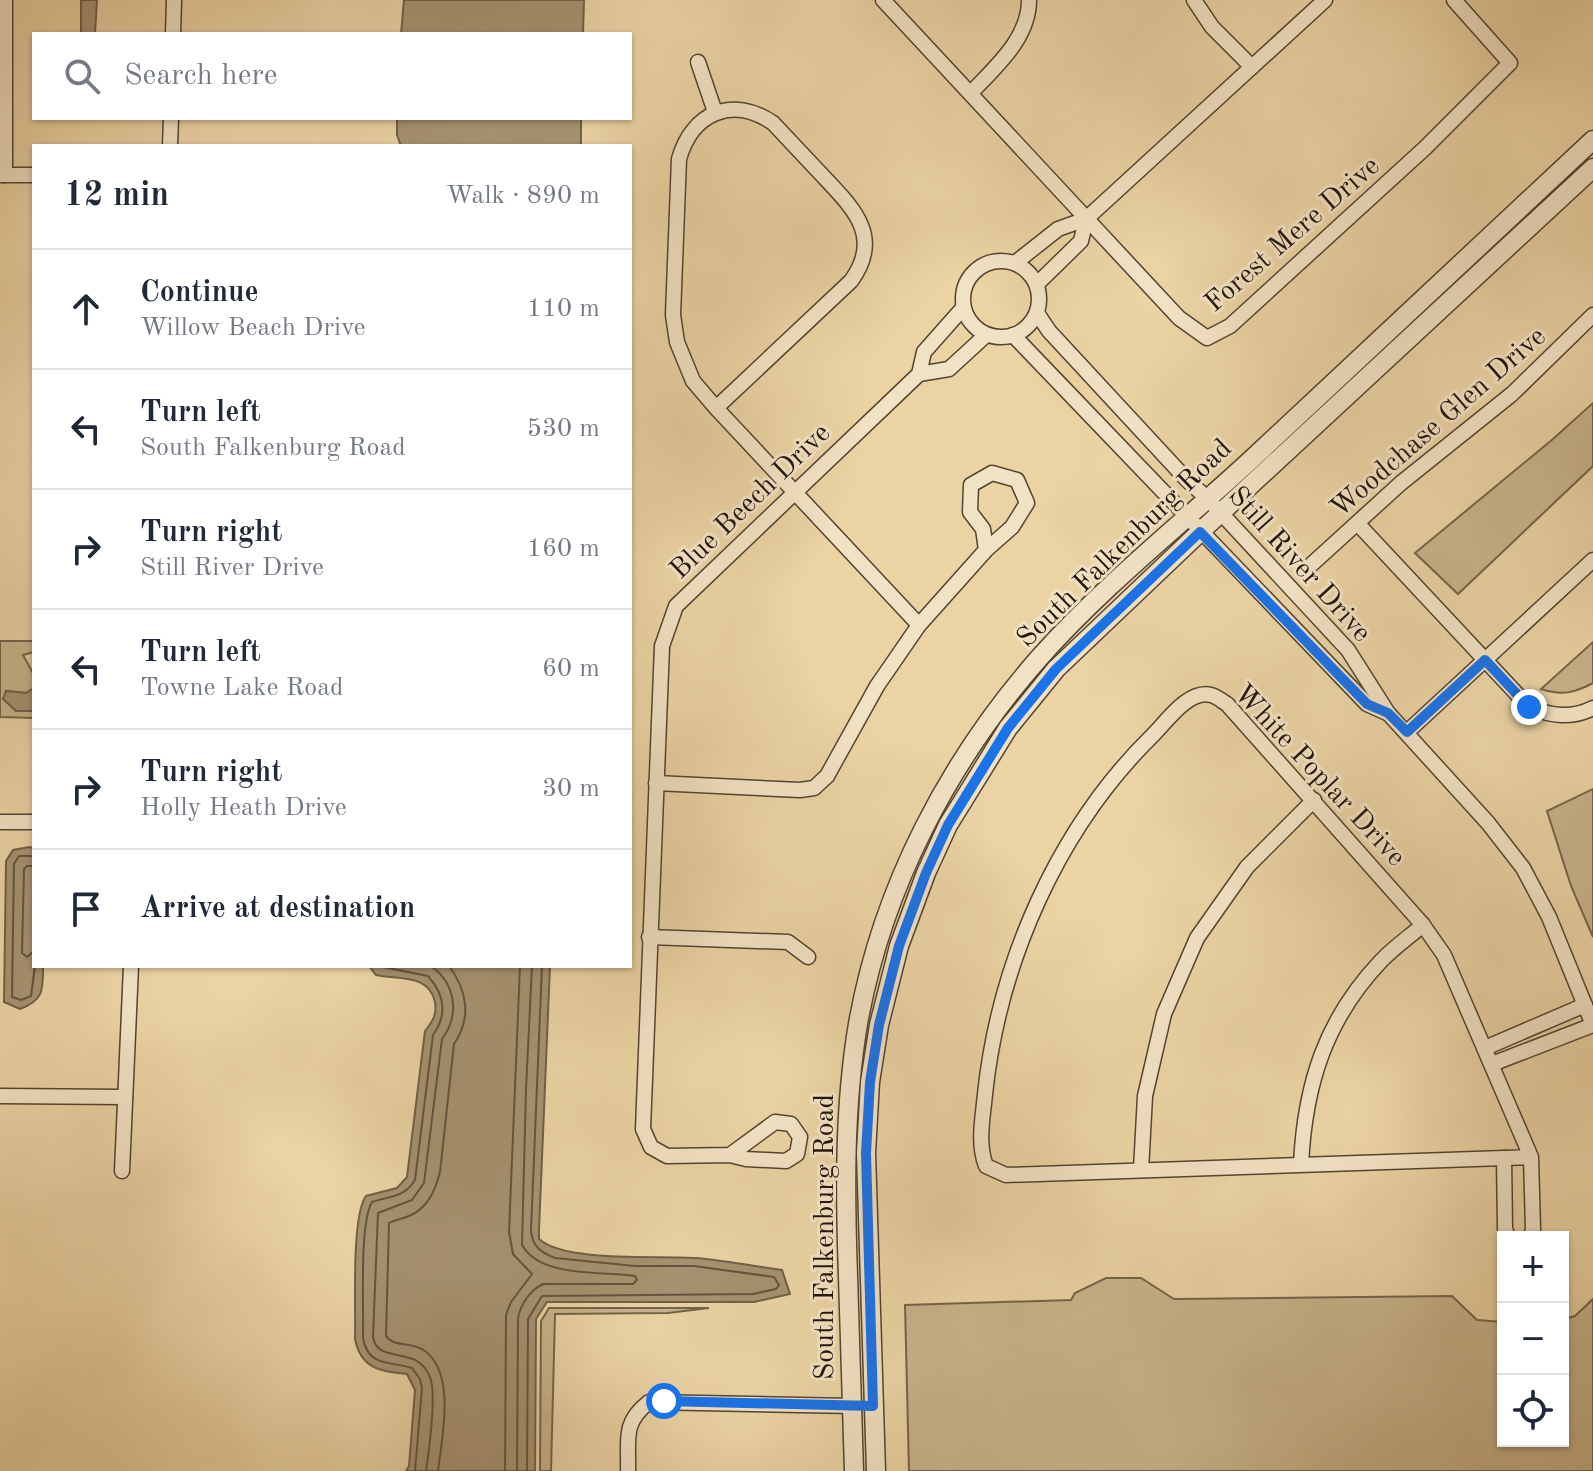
<!DOCTYPE html>
<html lang="en">
<head>
<meta charset="utf-8">
<style>
	body { margin:0; font-family:"Old Standard TT",serif; background:#f2f2f3; color:#1f2937 }
	.controls { position:absolute; right:24px; bottom:24px; display:grid; overflow:hidden; border-radius:0px; box-shadow:0 2px 6px #0004 }
	.controls button { width:72px; height:72px; display:grid; place-items:center; padding:0; border:0; border-bottom:2px solid #e0e1e3; background:#fff; color:#1f2937; font:40px sans-serif }
	.stop { position:absolute; width:24px; height:24px; margin:-18px; border:6px solid #1a73e8; border-radius:50%; background:#fff }
	.stop.end { background:#1a73e8; border-color:#fff; box-shadow:0 2px 8px #0008 }
	.list { margin:0; padding:0; list-style:none }
	h2 { display:flex; justify-content:space-between; align-items:center; height:104px; margin:0; padding:0 32px; font-size:34px }
	h2 small { font-size:26px; font-weight:400; color:#747a83 }
	.list li { display:grid; grid-template-columns:52px 1fr auto; gap:24px; align-items:center; box-sizing:border-box; height:120px; padding:0 32px; border-top:2px solid #e0e1e3 }
	.list b { display:block; font-size:30px; white-space:nowrap }
	.list p { margin:0; font-size:26px; white-space:nowrap; color:#747a83 }
	.list em { font-size:26px; font-style:normal; color:#747a83 }
	.icon { flex:none; width:44px; height:44px; fill:none; stroke:currentColor; stroke-width:2; stroke-linecap:round; stroke-linejoin:round }
	.map { position:relative; flex:none; width:1593px; height:1471px; overflow:hidden }
	.search { position:absolute; background:#fff; box-shadow:0 2px 6px #0004; left:32px; top:32px; width:600px; height:88px; display:flex; align-items:center; gap:20px; box-sizing:border-box; padding:0 28px; border-radius:0px; color:#747a83; font-size:30px }
	.panel { position:absolute; background:#fff; box-shadow:0 2px 6px #0004; left:32px; top:144px; width:600px; height:824px; border-radius:0px }
	.map>svg:first-child { display:block }
	.green { fill:#c8b38a; stroke:#74644a; stroke-width:2 }
	.water { fill:#a69270; stroke:#706048; stroke-width:2 }
	.lines { fill:none; stroke-linecap:round; stroke-linejoin:round }
	.shore { stroke:#63543e; stroke-width:2 }
	.minor-casing { stroke:#534431; stroke-width:17 }
	.tertiary-casing { stroke:#534431; stroke-width:21 }
	.minor { stroke:#f2e2c4; stroke-width:14 }
	.tertiary { stroke:#f2e2c4; stroke-width:18 }
	.route { stroke:#1a73e8; stroke-width:10 }
	.labels { text-anchor:middle; stroke-width:6; stroke-linejoin:round; paint-order:stroke }
	.street-label { font-size:28px; fill:#20150b; stroke:#f2e2c4 }
</style>
</head>
<body>
<div class="map">
<svg width="1593" height="1471" viewBox="0 0 1593 1471">
	<rect width="100%" height="100%" fill="#ebd3a4"/>
	<filter id="stains"><feTurbulence type="fractalNoise" baseFrequency=".0025" numOctaves="4"/><feColorMatrix values="0 0 0 0 .2 0 0 0 0 .09 0 0 0 0 .02 0 0 0 .5 -.17"/></filter>
	<radialGradient id="worn" r=".72"><stop offset=".6" stop-color="#630" stop-opacity="0"/><stop offset="1" stop-color="#630" stop-opacity=".3"/></radialGradient>
	<g class="green">
		<path d="M1593 403V466L1458 594 1415 553 1553 439Z"/>
		<path d="M0 641H34V652L23 655 34 675V688L26 693 7 691 16 711H34V718L0 717Z"/>
		<path d="M1593 642V683C1574 693 1562 696 1541 689Z"/>
		<path d="M1593 789V937L1571 886 1547 811Z"/>
		<path d="M1106 1278H1141L1174 1299 1452 1296 1477 1320 1503 1322V1441H1563V1319L1575 1316 1593 1299V1471H909L905 1305 1071 1300 1075 1293Z"/>
		<path d="M549 1308H709L668 1313 555 1314 551 1471H540L541 1321Z"/>
	</g>
	<g class="water">
		<path d="M81 0H97L95 34H81Z"/>
		<path d="M404 0H584L583 34H401Z"/>
		<path d="M397 118H581V146H401L397 135Z"/>
		<path d="M34 688V711H16L3 699 6 691 26 693Z"/>
		<path d="M29 847 34 848V966H43C43 990 44 1000 20 1009L4 1002 6 861 13 850Z"/>
		<path d="M369 966H550L539 1230V1239C566 1263 659 1255 697 1258 725 1261 754 1266 782 1270L790 1294 754 1302H547L536 1319 535 1471H406L409 1466 415 1390 407 1374C380 1371 361 1369 355 1339 356 1309 351 1217 366 1196L397 1188 407 1177 425 1031C433 1021 437 1014 435 1002 429 973 397 980 376 975Z"/>
	</g>
	<g class="lines">
		<g class="shore">
			<path d="M34 856H19L14 864 12 997 21 1000 31 996 35 966"/>
			<path d="M34 866H27L24 869 22 953 27 957 34 951"/>
			<path d="M378 966 428 976C445 995 448 1014 433 1035L415 1180C404 1198 389 1196 372 1202 359 1224 364 1309 363 1338 368 1367 390 1361 412 1368L420 1379 422 1388 415 1471"/>
			<path d="M426 1471C429 1450 437 1395 430 1377 416 1343 378 1366 373 1337L378 1213 412 1200 424 1183 442 1039C460 1015 456 984 431 966"/>
			<path d="M438 1471C442 1437 456 1374 425 1351 413 1341 394 1348 386 1336L389 1223C395 1220 402 1219 409 1216 428 1208 435 1191 440 1172L454 1044C472 1018 467 990 449 966"/>
			<path d="M505 1471 506 1315 511 1302 532 1274 513 1254 509 1232 520 966"/>
			<path d="M517 1471 518 1319C520 1305 530 1290 543 1284H633L637 1280 635 1276C602 1271 540 1278 522 1245L526 1089 532 966"/>
			<path d="M527 1471 528 1319 542 1296 753 1294 776 1289 779 1285 774 1277 694 1266H635L555 1258C540 1252 532 1246 531 1230L542 966"/>
		</g>
		<g class="minor-casing">
			<g id="minor">
				<path d="M5 0V175"/>
				<path d="M883 0 1179 318 1207 338 1230 326 1425 148 1510 63 1454 0"/>
				<path d="M1194 0 1212 27 1252 67"/>
				<path d="M173 34 174 0"/>
				<path d="M698 62 715 112"/>
				<path d="M971 93C995 67 1029 39 1029 0"/>
				<path d="M170 146 171 118"/>
				<path d="M0 175H34"/>
				<circle cx="1001" cy="299" r="38"/>
				<path d="M1015 263 1058 229 1086 219 1325 0"/>
				<path d="M1037 284 1081 241 1086 219"/>
				<path d="M1037 313 1049 331 1187 480 1208 499 1348 650 1388 713 1488 823 1523 868 1549 917 1593 1025"/>
				<path d="M1013 335 1367 704 1387 713"/>
				<path d="M919 374 949 369 986 335"/>
				<path d="M716 408 851 281C884 236 852 207 821 174 805 157 789 140 773 123 732 95 692 113 679 159L673 315 677 342 693 381 716 408 919 625"/>
				<path d="M1358 524 1529 707C1551 716 1571 719 1593 708"/>
				<path d="M1312 564 1401 483 1512 394 1593 315"/>
				<path d="M1407 732 1593 560"/>
				<path d="M656 783 800 790 814 788 827 776 877 686 919 625 986 550 1012 527 1027 503 1017 480 992 473 971 485 970 512 983 529 986 550"/>
				<path d="M0 822H34"/>
				<path d="M649 937 788 942 808 957"/>
				<path d="M1485 1048 1585 1005"/>
				<path d="M1492 1064 1593 1025"/>
				<path d="M0 1096 125 1097"/>
				<path d="M730 1155 775 1122 791 1124 800 1137 797 1154 786 1161 746 1159 730 1155 667 1156 651 1147 643 1129 662 646 676 606 919 374 924 352 963 308"/>
				<path d="M1504 1158 1505 1229 1508 1237"/>
				<path d="M1301 1164C1305 1085 1325 1020 1381 961 1393 948 1409 937 1423 925"/>
				<path d="M1141 1170 1145 1096 1164 1014 1197 938 1247 867 1314 800"/>
				<path d="M122 1171 131 966"/>
				<path d="M1530 1237 1533 1230 1531 1157 1444 955 1423 925 1227 704C1222 701 1216 696 1211 695 1189 689 1167 721 1153 735 1058 828 999 962 985 1094 983 1117 977 1143 986 1166L1006 1175 1531 1157"/>
				<path d="M628 1471C629 1439 622 1423 649 1402L852 1406"/>
			</g>
		</g>
		<g class="tertiary-casing">
			<g id="tertiary">
				<path d="M854 1471C852 1406 850 1341 848 1276 845 1192 844 1107 858 1024 882 888 949 760 1040 657 1105 584 1183 523 1254 457 1367 351 1480 246 1593 140"/>
				<path d="M876 1471 866 1153 870 1082 879 1025 899 946 926 873 948 825 1008 728 1056 669 1200 532 1593 168"/>
			</g>
		</g>
		<use href="#minor" class="minor"/>
		<use href="#tertiary" class="tertiary"/>
	</g>
	<g class="lines">
		<path class="route" d="M664 1401 873 1406 866 1153 870 1082 879 1025 899 946 926 873 948 825 1008 728 1056 669 1200 532 1367 704 1388 713 1407 732 1485 660 1529 707"/>
	</g>
	<g class="labels">
		<g class="street-label">
			<text transform="translate(1291 233) rotate(-41)" y="10">Forest Mere Drive</text>
			<text transform="translate(1437 421) rotate(-41)" y="10">Woodchase Glen Drive</text>
			<text transform="translate(749 500) rotate(-44)" y="10">Blue Beech Drive</text>
			<text transform="translate(1123 542) rotate(-44)" y="10">South Falkenburg Road</text>
			<text transform="translate(1301 563) rotate(48)" y="10">Still River Drive</text>
			<text transform="translate(1321 774) rotate(47)" y="10">White Poplar Drive</text>
			<text transform="translate(823 1237) rotate(-90)" y="10">South Falkenburg Road</text>
		</g>
	</g>
	<rect width="100%" height="100%" filter="url(#stains)"/>
	<rect width="100%" height="100%" fill="url(#worn)"/>
</svg>
<div class="controls">
<button>+</button>
<button>−</button>
<button><svg class="icon" aria-label="locate" viewBox="0 0 24 24"><circle cx="12" cy="12" r="6"/><path d="M12 2v4M12 18v4M2 12h4M18 12h4"/></svg></button>
</div>
<div class="stop" style="left:664px;top:1401px"></div>
<div class="stop end" style="left:1529px;top:707px"></div>
<div class="search"><svg class="icon" aria-label="search" viewBox="0 0 24 24"><circle cx="10" cy="10" r="6"/><path d="M15 15l6 6"/></svg>Search here</div>
<section class="panel">
<h2>12 min<small>Walk · 890 m</small></h2>
<ul class="list">
<li><svg class="icon" aria-label="ahead" viewBox="0 0 24 24"><path d="M12 20V5M6 11l6-6 6 6"/></svg><div><b>Continue</b><p>Willow Beach Drive</p></div><em>110 m</em></li>
<li><svg class="icon" aria-label="left" viewBox="0 0 24 24"><path d="M17 20v-9H6M10 6l-5 5 5 5"/></svg><div><b>Turn left</b><p>South Falkenburg Road</p></div><em>530 m</em></li>
<li><svg class="icon" aria-label="right" viewBox="0 0 24 24"><path d="M7 20v-9h11M14 6l5 5-5 5"/></svg><div><b>Turn right</b><p>Still River Drive</p></div><em>160 m</em></li>
<li><svg class="icon" aria-label="left" viewBox="0 0 24 24"><path d="M17 20v-9H6M10 6l-5 5 5 5"/></svg><div><b>Turn left</b><p>Towne Lake Road</p></div><em>60 m</em></li>
<li><svg class="icon" aria-label="right" viewBox="0 0 24 24"><path d="M7 20v-9h11M14 6l5 5-5 5"/></svg><div><b>Turn right</b><p>Holly Heath Drive</p></div><em>30 m</em></li>
<li><svg class="icon" aria-label="arrive" viewBox="0 0 24 24"><path d="M6 21V4h12l-3 4 3 4H6"/></svg><div><b>Arrive at destination</b></div></li>
</ul>
</section>
</div>
</body>
</html>
